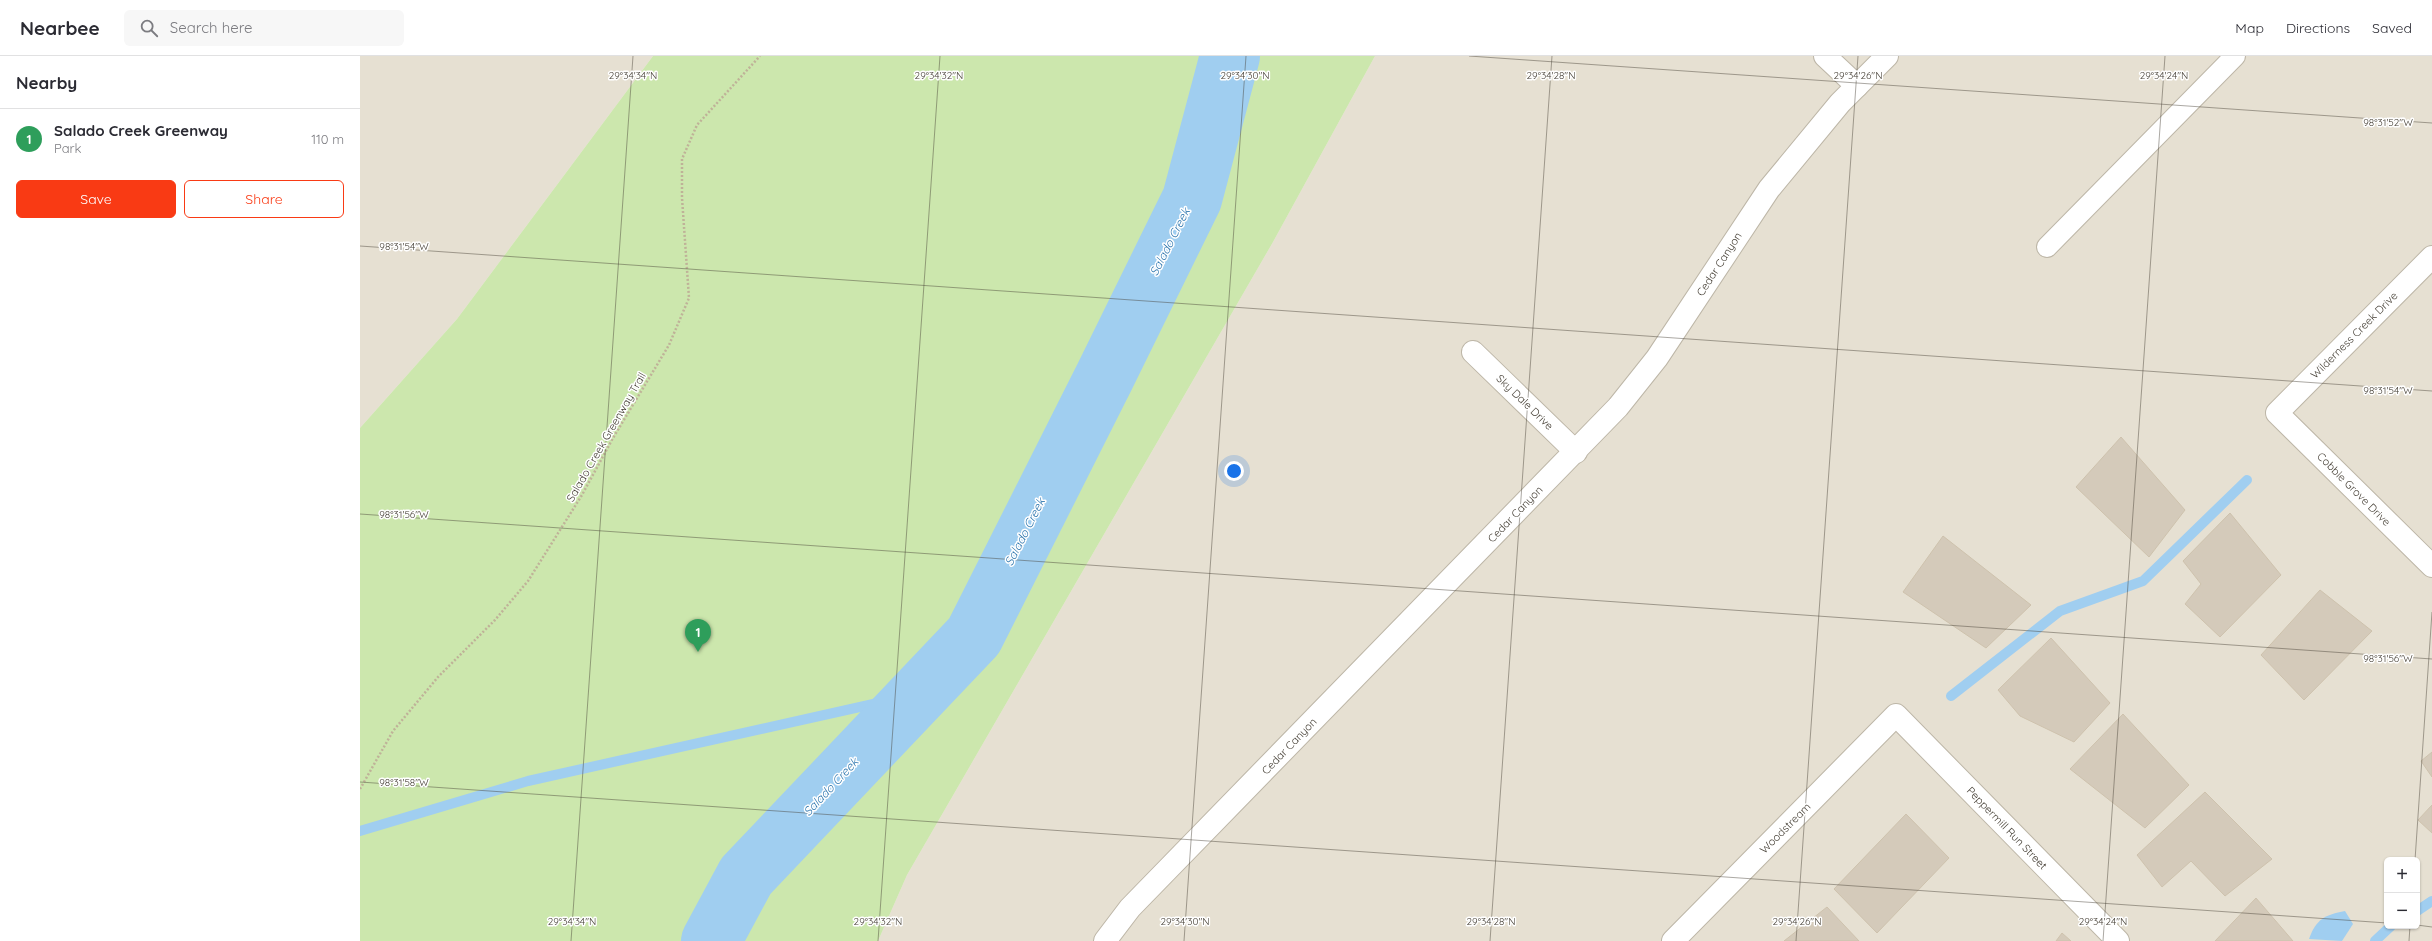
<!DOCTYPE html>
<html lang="en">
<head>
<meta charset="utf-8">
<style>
	body { margin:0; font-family:Quicksand,sans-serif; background:#f7f7f7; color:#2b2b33 }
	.controls { position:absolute; right:12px; bottom:12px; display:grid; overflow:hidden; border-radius:6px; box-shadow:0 1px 3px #0004 }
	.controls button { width:36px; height:36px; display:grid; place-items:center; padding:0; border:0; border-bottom:1px solid #e1e1e2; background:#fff; color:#2b2b33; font:20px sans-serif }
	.you { position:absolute; left:874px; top:415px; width:14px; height:14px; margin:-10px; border:3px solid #fff; border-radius:50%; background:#1a73e8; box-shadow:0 0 0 6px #1a73e833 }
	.badge { display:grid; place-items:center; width:26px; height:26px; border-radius:50%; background:#f93a14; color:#fff; font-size:13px; font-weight:700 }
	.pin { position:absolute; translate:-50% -33px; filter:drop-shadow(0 1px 2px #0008) }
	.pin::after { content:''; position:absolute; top:21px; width:14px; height:12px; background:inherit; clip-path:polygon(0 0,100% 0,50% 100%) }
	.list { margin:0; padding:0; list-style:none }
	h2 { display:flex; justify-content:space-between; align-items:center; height:52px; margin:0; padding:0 16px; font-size:17px }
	h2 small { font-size:13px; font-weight:400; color:#7c7c81 }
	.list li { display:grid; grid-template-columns:26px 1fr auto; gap:12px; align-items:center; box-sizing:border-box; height:60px; padding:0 16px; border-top:1px solid #e1e1e2 }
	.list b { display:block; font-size:15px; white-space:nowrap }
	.list p { margin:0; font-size:13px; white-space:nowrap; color:#7c7c81 }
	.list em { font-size:13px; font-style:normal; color:#7c7c81 }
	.actions { display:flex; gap:8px; padding:12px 16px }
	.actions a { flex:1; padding:9px 0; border:1px solid #f93a14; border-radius:6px; text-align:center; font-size:14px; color:#f93a14 }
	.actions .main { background:#f93a14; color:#fff }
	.icon { flex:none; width:22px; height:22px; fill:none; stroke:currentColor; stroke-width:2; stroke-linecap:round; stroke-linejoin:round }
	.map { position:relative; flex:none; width:2072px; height:885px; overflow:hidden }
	header { display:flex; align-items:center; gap:24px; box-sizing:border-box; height:56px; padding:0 20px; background:#fff; border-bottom:1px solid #e1e1e2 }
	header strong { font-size:19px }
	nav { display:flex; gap:22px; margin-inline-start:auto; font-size:14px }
	.search { width:280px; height:36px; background:#f7f7f7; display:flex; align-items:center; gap:10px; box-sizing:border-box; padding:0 14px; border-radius:6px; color:#7c7c81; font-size:15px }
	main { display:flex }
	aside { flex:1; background:#fff }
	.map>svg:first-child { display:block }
	.residential { fill:#e6e0d2; fill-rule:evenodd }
	.green { fill:#cce7ad }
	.water { fill:#a0cef0 }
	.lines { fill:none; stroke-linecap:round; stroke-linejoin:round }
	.stream { stroke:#a0cef0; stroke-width:10 }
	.river { stroke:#a0cef0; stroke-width:60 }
	.building { fill:#d4caba; stroke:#cec2ad }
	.lane-casing { stroke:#bdb6a7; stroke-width:22 }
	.street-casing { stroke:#bdb6a7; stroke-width:24 }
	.path { stroke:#bfb298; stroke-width:2.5; stroke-dasharray:2 2; stroke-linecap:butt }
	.lane { stroke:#fff; stroke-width:20 }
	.street { stroke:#fff; stroke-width:22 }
	.ticks { fill:none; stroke:#443e34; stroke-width:1; stroke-opacity:0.45 }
	.labels { text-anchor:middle; stroke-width:3; stroke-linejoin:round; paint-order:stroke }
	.street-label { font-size:11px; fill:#443e34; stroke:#fff }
	.water-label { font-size:12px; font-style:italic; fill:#2e77af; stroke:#fff }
	.ticks-label { font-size:10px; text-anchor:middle; fill:#443e34; stroke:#fff; stroke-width:3; stroke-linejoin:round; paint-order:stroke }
</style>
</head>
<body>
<header>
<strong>Nearbee</strong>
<div class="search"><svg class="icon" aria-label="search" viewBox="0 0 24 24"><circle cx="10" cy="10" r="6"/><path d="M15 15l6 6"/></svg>Search here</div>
<nav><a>Map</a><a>Directions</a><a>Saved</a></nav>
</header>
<main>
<aside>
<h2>Nearby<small></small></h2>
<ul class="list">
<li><span class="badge" style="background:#2e9e5b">1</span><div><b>Salado Creek Greenway</b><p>Park</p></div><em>110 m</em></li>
</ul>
<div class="actions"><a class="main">Save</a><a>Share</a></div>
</aside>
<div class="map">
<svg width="2072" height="885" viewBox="0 0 2072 885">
	<rect width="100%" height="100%" fill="#f2eee4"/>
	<g class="residential">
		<path d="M0 0H293L97 263 0 372Z"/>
		<path d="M1015 0H2072V885H518L547 819 913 186ZM2027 804H2057V870H2027Z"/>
	</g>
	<path class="green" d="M293 0H1015L913 186 547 819 518 885H0V372L97 263Z"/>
	<path class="water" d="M1985 855 1993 868 1982 885 1949 883C1956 863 1965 859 1985 855Z"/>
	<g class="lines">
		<g class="stream">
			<path d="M1591 640 1700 555 1783 525 1887 424"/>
			<path d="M0 775 168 725 558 638"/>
			<path d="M2057 855 2072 845"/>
			<path d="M2015 885 2031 870"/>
		</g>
		<path class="river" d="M351 885 386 820 614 580 745 320 832 143 870 0"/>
	</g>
	<g class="building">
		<path d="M1761 381 1825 454 1789 501 1716 431Z"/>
		<path d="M1870 457 1921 519 1860 581 1825 548 1841 528 1823 505Z"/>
		<path d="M1583 480 1671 549 1626 592 1543 536Z"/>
		<path d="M1960 534 2012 575 1944 644 1901 599Z"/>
		<path d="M1691 582 1750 647 1714 686 1660 660 1638 634Z"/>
		<path d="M1763 658 1829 729 1785 772 1710 713Z"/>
		<path d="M2072 696V721L2061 705Z"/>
		<path d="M1845 736 1912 803 1865 840 1831 805 1802 831 1777 799Z"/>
		<path d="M2072 749V777L2058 764Z"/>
		<path d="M1546 758 1589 802 1517 877 1474 833Z"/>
		<path d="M1896 842 1933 885H1855Z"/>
		<path d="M1467 851 1499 885H1424Z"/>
		<path d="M1702 877 1711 885H1696Z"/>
	</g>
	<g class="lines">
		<g class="lane-casing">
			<path id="lane" d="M1687 191 1875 0"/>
		</g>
		<g class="street-casing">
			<g id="street">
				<path d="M1465 0 1497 30"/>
				<path d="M2072 201 1917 357 2072 510"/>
				<path d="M1113 296 1216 396"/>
				<path d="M745 885 770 852 1258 351 1297 302 1409 133 1480 47 1527 0"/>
				<path d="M1313 885 1536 659 1758 885"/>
			</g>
		</g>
		<path class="path" d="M0 733 33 675 78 621 135 564 168 525 222 439 253 382 309 289 329 242 322 142V103L337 69 400 0"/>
		<use href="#lane" class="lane"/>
		<use href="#street" class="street"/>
	</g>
	<path class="ticks" d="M1109 0 2072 67M0 190 2072 335M0 458 2072 603M0 726 2027 867M2055 804 2072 556M2057 869 2072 871M211 885 273 0M518 885 580 0M824 885 886 0M1130 885 1192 0M1436 885 1498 0M1743 885 1805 0M2049 885 2050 870"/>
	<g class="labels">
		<g class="street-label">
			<text transform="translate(1359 208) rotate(-57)" y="4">Cedar Canyon</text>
			<text transform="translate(1994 279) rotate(-45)" y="4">Wilderness Creek Drive</text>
			<text transform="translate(1165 346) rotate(44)" y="4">Sky Dale Drive</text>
			<text transform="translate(246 381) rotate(-60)" y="4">Salado Creek Greenway Trail</text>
			<text transform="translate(1994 433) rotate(45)" y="4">Cobble Grove Drive</text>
			<text transform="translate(1155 458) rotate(-46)" y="4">Cedar Canyon</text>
			<text transform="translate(929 690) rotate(-46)" y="4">Cedar Canyon</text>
			<text transform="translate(1425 772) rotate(-45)" y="4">Woodstream</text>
			<text transform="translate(1647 772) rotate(46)" y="4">Peppermill Run Street</text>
		</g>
		<g class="water-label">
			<text transform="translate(810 186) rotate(-63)" y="4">Salado Creek</text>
			<text transform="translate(665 476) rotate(-63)" y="4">Salado Creek</text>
			<text transform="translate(471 731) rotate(-47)" y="4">Salado Creek</text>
		</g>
	</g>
	<g class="ticks-label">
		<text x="273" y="23">29°34'34"N</text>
		<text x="579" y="23">29°34'32"N</text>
		<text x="885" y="23">29°34'30"N</text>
		<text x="1191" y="23">29°34'28"N</text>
		<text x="1498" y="23">29°34'26"N</text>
		<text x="1804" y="23">29°34'24"N</text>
		<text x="2028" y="70">98°31'52"W</text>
		<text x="44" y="194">98°31'54"W</text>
		<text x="2028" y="338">98°31'54"W</text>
		<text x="44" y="462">98°31'56"W</text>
		<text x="2028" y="606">98°31'56"W</text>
		<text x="44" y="730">98°31'58"W</text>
		<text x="212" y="869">29°34'34"N</text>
		<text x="518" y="869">29°34'32"N</text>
		<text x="825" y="869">29°34'30"N</text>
		<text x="1131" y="869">29°34'28"N</text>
		<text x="1437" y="869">29°34'26"N</text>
		<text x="1743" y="869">29°34'24"N</text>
	</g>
</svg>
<div class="controls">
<button>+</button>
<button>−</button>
</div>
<div class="you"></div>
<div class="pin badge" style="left:338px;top:596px;background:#2e9e5b">1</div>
</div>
</main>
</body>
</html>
